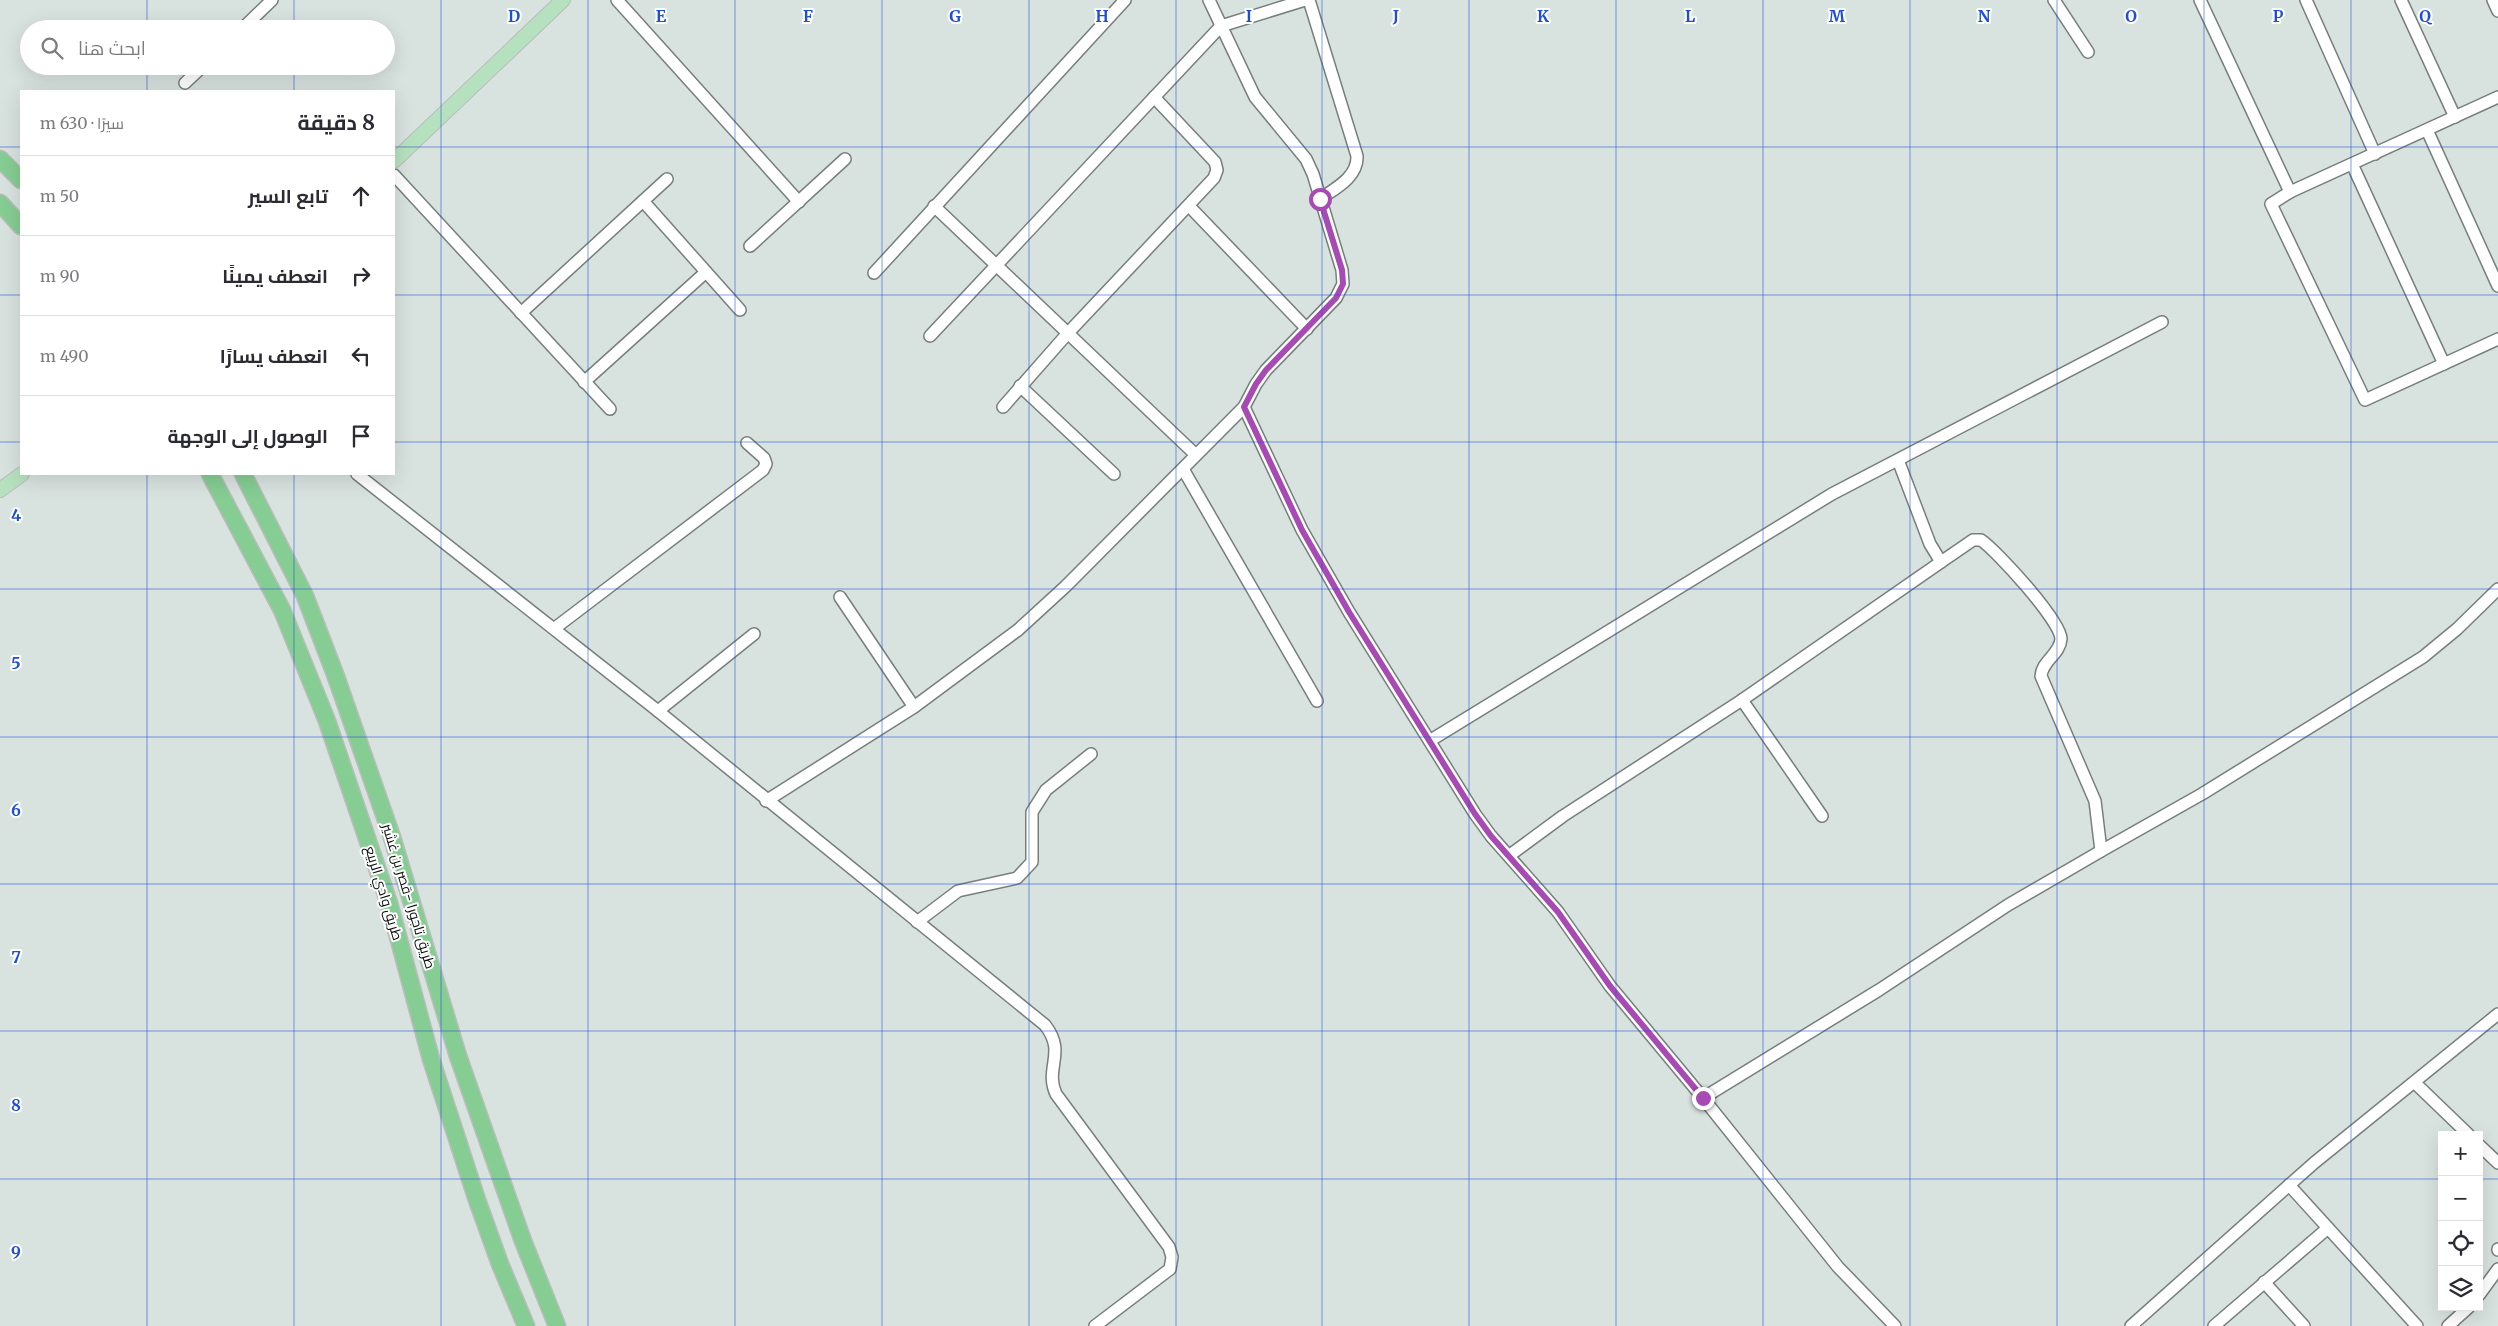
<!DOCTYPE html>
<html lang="ar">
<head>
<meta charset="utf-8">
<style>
	body { margin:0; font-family:Merriweather,Cairo,serif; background:#f7f7f7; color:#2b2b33; direction:rtl }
	.controls { position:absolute; right:15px; bottom:15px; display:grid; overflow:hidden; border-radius:0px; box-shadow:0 5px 20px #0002 }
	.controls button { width:45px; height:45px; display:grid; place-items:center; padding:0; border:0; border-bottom:1px solid #e1e1e2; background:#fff; color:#2b2b33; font:25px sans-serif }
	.stop { position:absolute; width:15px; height:15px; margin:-11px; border:4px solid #a74ab3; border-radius:50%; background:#fff }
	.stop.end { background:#a74ab3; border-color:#fff; box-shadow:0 1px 5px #0008 }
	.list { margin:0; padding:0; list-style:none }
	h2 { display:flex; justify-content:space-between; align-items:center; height:65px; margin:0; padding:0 20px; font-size:21px }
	h2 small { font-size:16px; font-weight:400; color:#7c7c81 }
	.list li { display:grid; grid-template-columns:32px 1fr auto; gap:15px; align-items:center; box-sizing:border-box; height:80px; padding:0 20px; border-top:1px solid #e1e1e2 }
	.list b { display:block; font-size:19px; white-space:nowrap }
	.list em { font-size:16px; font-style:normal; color:#7c7c81 }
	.icon { flex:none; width:28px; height:28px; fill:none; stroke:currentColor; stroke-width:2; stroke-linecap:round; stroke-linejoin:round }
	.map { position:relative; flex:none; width:2498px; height:1326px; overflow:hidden; direction:ltr }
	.search { position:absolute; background:#fff; box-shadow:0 5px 20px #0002; left:20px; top:20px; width:375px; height:55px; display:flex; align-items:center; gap:12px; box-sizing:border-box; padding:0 18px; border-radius:28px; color:#7c7c81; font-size:19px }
	.panel { position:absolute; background:#fff; box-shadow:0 5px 20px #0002; left:20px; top:90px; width:375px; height:385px; border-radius:0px; direction:rtl }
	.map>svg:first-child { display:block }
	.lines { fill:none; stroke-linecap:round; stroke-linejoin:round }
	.minor-casing { stroke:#767f7d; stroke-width:14 }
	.major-casing { stroke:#bbbcbc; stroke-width:16 }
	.highway-casing { stroke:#bbbcbc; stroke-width:19 }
	.minor { stroke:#fff; stroke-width:11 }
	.major { stroke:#b6e1be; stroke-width:14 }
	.highway { stroke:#85cd93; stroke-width:16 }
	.route { stroke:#a74ab3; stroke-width:6 }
	.grid { fill:none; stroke:#1d4ed8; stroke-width:1; stroke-opacity:0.55 }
	.labels { text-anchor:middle; stroke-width:4; stroke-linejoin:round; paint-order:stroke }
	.street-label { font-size:14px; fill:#0c0f0e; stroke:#fff }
	.grid-label { font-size:16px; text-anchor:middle; font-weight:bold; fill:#1d4ed8; stroke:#fff; stroke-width:4; stroke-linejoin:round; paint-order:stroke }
</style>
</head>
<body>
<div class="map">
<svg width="2498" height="1326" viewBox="0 0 2498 1326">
	<rect width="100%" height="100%" fill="#d8e2df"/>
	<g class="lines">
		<g class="minor-casing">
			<g id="minor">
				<path d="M617 0 799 202"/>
				<path d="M1309 0 1357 156C1358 177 1336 188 1320 199"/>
				<path d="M2054 0 2088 52"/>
				<path d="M2200 0 2290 192 2498 97"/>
				<path d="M2306 0 2375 154"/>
				<path d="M2401 0 2455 117"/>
				<path d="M2493 0 2498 11"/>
				<path d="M242 29 272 0"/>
				<path d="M185 83 203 66"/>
				<path d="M2427 130 2498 286"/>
				<path d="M2352 164 2444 364"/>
				<path d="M394 175 610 409"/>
				<path d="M2290 192 2271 204 2365 400 2498 339"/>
				<path d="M643 201 740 310"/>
				<path d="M934 206 1196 455"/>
				<path d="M1189 206 1307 329"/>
				<path d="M750 246 845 159"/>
				<path d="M874 273 1125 0"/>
				<path d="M521 313 667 179"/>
				<path d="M930 336 1221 26 1305 0"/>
				<path d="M584 382 706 272"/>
				<path d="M1020 386 1114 474"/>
				<path d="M1003 407 1068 333 1214 178 1217 170 1215 162 1154 97"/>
				<path d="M1244 407 1302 530 1349 612 1475 814 1491 836 1558 912 1610 986 1703 1098 1838 1267 1895 1326"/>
				<path d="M1183 469 1317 701"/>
				<path d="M357 474 658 711 1045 1025C1067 1053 1044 1068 1056 1094L1169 1247 1172 1257 1170 1269 1095 1326"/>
				<path d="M1941 562 1973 540H1981C1997 551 2061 621 2061 639 2060 654 2042 661 2041 676L2095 801 2101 851 2202 794 2423 657 2457 629 2498 589"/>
				<path d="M840 597 914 707"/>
				<path d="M555 628 763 470 766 464 764 458 747 443"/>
				<path d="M1742 700 1822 816"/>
				<path d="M658 711 754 634"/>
				<path d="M1431 740 1832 494 2162 322"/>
				<path d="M766 801 914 707 1018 630 1066 586 1244 407 1256 384 1266 370 1336 298 1343 284 1342 270 1313 174 1306 159 1255 97 1209 0"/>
				<path d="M1510 855 1563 816 1742 700 1941 562 1930 544 1898 460"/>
				<path d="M917 922 958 891 1017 878 1032 862V812L1046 790 1091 754"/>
				<path d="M2415 1083 2469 1135"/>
				<path d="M1703 1098 1879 990 2008 905 2101 851"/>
				<path d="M2479 1145 2498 1163"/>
				<path d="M2289 1185 2417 1326"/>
				<path d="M2498 1249V1250"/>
				<path d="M2264 1282 2304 1326"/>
				<path d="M2479 1295 2498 1269"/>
				<path d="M2131 1326 2314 1163 2498 1014"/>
				<path d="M2214 1326 2328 1228"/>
				<path d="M2448 1326 2469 1307"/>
			</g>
		</g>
		<g class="major-casing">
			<g id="major">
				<path d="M394 161 563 0"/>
				<path d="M0 490 22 474"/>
			</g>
		</g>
		<g class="highway-casing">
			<g id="highway">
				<path d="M0 159 21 180"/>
				<path d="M0 203 21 226"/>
				<path d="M210 474 282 610 327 721 389 903 431 1059 477 1200 500 1264 526 1326"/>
				<path d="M243 474 305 596 335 674 392 837 458 1056 523 1241 557 1326"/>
			</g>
		</g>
		<use href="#minor" class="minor"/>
		<use href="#major" class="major"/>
		<use href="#highway" class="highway"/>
	</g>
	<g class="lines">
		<path class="route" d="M1320 199 1342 270 1343 284 1336 298 1266 370 1256 384 1244 407 1302 530 1349 612 1475 814 1491 836 1558 912 1610 986 1703 1098"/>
	</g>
	<path class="grid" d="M147 0V29M294 0V29M441 0V1326M588 0V1326M735 0V1326M882 0V1326M1029 0V1326M1176 0V1326M1322 0V1326M1469 0V1326M1616 0V1326M1763 0V1326M1910 0V1326M2057 0V1326M2204 0V1326M2351 0V1326M147 66V91M294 66V91M0 147H21M394 147H2498M0 295H21M394 295H2498M0 442H21M394 442H2498M147 474V1326M294 474V1326M0 589H2498M0 737H2498M0 884H2498M0 1031H2498M0 1179H2442M2479 1179H2498"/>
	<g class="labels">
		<g class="street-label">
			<text transform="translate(384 893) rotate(73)" y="5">طريق وادي الربيع</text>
			<text transform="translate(409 896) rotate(73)" y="5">طريق تاجورا -قصر بن غشير</text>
		</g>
	</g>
	<g class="grid-label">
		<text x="514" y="22">D</text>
		<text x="661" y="22">E</text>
		<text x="808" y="22">F</text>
		<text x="955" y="22">G</text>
		<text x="1102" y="22">H</text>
		<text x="1249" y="22">I</text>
		<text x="1396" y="22">J</text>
		<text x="1543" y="22">K</text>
		<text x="1690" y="22">L</text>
		<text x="1837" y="22">M</text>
		<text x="1984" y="22">N</text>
		<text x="2131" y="22">O</text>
		<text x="2278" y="22">P</text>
		<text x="2425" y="22">Q</text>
		<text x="16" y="521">4</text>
		<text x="16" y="669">5</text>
		<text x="16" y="816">6</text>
		<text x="16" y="963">7</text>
		<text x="16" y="1111">8</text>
		<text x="16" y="1258">9</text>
	</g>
</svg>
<div class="controls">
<button>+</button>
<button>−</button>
<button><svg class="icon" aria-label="locate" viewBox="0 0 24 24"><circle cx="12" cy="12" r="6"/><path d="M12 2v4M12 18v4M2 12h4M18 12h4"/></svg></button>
<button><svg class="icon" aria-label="layers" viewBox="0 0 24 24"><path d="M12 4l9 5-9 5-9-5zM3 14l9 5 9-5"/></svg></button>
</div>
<div class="stop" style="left:1320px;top:199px"></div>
<div class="stop end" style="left:1703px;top:1098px"></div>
<div class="search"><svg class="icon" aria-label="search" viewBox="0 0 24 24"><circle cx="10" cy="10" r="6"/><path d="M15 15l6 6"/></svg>ابحث هنا</div>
<section class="panel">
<h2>8 دقيقة<small>سيرًا · 630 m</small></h2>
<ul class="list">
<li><svg class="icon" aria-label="ahead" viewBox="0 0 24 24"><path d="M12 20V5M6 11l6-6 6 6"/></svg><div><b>تابع السير</b></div><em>50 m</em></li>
<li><svg class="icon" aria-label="right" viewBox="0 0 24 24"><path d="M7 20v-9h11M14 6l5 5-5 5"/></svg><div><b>انعطف يمينًا</b></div><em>90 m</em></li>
<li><svg class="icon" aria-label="left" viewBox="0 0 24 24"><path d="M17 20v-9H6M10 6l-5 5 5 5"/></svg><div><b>انعطف يسارًا</b></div><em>490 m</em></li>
<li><svg class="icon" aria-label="arrive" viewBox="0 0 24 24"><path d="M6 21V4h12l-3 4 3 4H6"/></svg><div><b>الوصول إلى الوجهة</b></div></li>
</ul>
</section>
</div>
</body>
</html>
